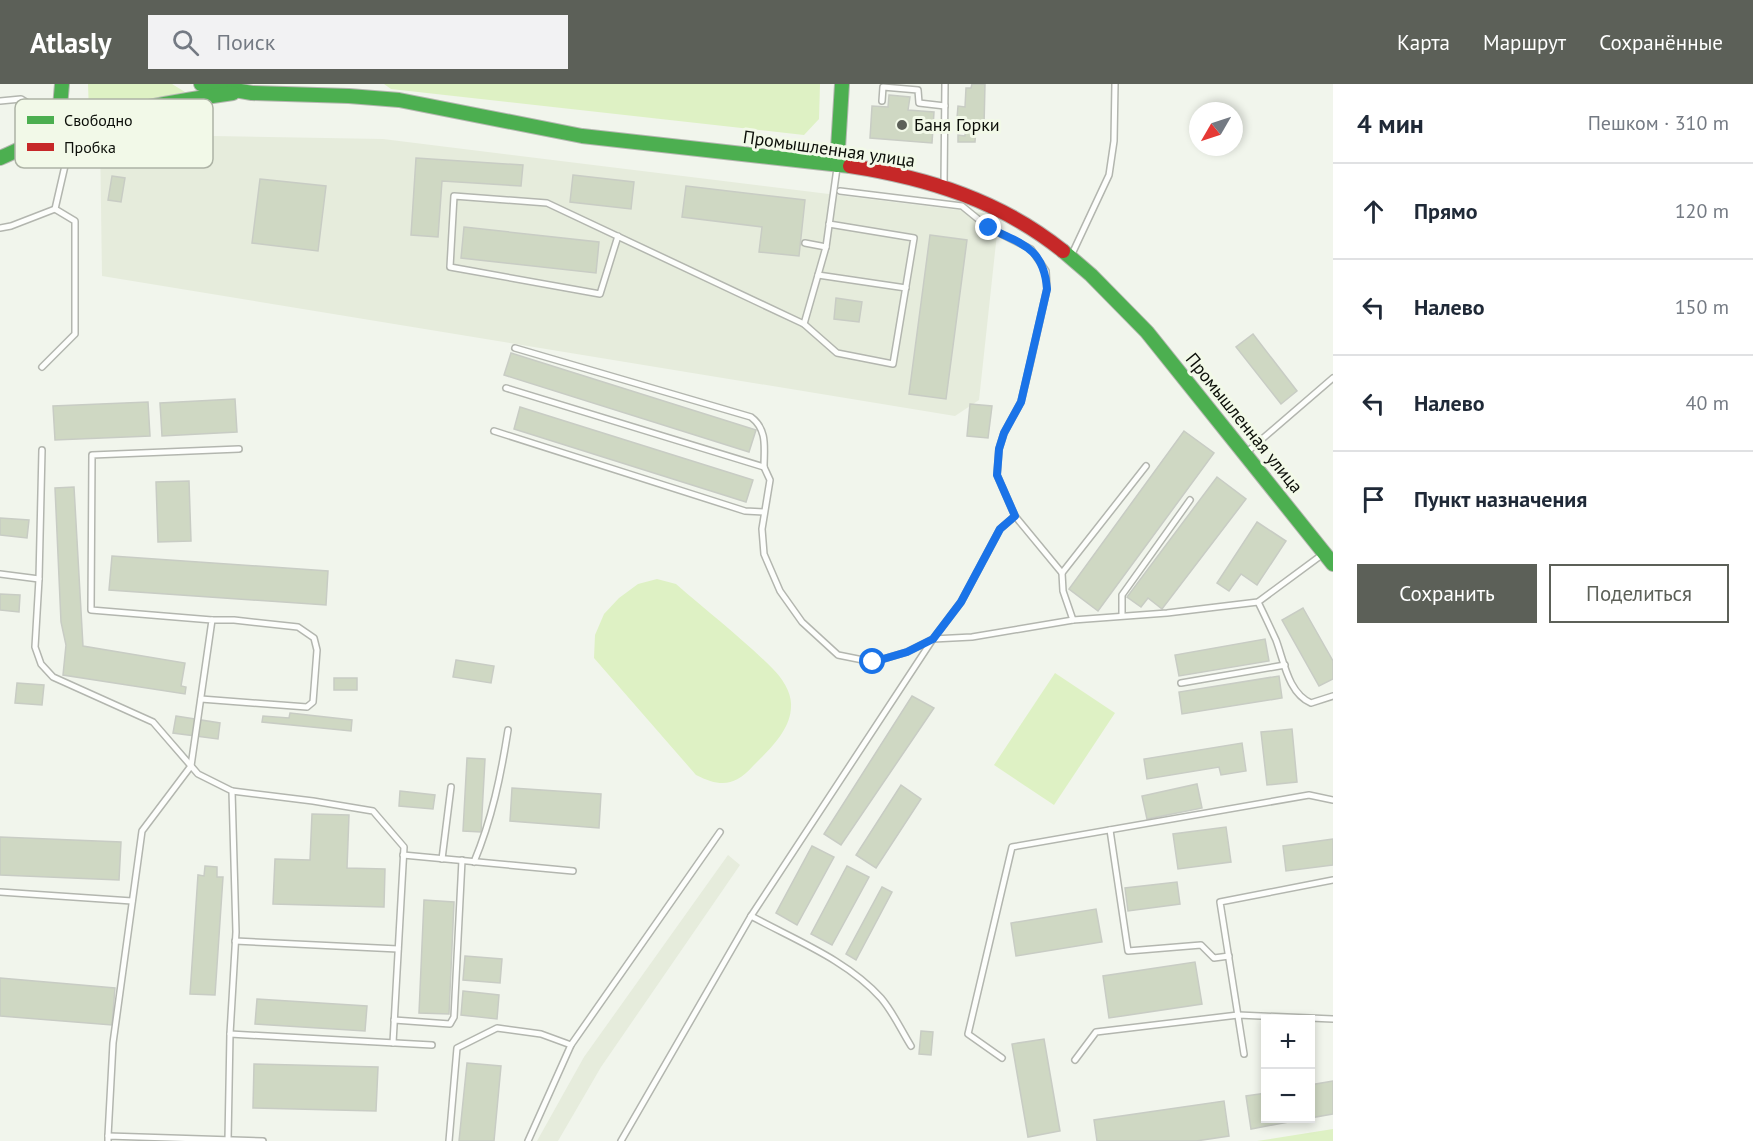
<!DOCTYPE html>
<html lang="ru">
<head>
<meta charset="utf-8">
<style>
	body { margin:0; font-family:"PT Sans",sans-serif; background:#f2f2f3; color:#1f2937 }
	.controls { position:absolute; right:18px; bottom:18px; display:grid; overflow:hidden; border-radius:0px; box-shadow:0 3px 9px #0003 }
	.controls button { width:54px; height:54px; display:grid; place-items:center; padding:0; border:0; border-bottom:2px solid #e0e1e3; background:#fff; color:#1f2937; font:30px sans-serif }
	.compass { position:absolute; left:1189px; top:18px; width:54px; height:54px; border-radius:50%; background:#fff; box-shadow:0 3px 9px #0003; rotate:231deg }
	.stop { position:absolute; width:18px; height:18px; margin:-14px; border:4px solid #1a73e8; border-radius:50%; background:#fff }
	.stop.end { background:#1a73e8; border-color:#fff; box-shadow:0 2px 6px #0008 }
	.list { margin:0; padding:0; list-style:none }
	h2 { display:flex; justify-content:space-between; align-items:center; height:78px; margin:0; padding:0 24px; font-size:26px }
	h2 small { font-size:20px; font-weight:400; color:#747a83 }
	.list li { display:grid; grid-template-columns:39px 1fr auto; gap:18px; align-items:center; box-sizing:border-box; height:96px; padding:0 24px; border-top:2px solid #e0e1e3 }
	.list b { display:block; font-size:22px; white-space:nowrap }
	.list em { font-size:20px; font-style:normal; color:#747a83 }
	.actions { display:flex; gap:12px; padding:18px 24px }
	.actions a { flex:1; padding:14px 0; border:2px solid #5c6058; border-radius:0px; text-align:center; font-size:21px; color:#5c6058 }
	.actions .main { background:#5c6058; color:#fff }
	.icon { flex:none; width:33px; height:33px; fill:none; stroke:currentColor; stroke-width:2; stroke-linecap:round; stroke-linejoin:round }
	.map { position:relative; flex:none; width:1333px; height:1057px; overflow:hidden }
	header { display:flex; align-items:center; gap:36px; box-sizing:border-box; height:84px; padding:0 30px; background:#5c6058; color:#fff }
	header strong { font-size:28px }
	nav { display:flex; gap:33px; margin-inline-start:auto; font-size:21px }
	.search { width:420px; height:54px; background:#f2f2f3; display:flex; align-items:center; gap:15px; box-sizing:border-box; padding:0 21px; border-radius:0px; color:#747a83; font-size:22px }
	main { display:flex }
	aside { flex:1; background:#fff }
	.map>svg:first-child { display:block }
	.built { fill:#e6ecdc }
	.green { fill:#def1c4 }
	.building { fill:#cfd8c3; stroke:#c8ccc4; stroke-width:1.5 }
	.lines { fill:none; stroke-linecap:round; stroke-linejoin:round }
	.lane-casing { stroke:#b3b6af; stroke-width:8 }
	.fast-casing { stroke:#b3b6af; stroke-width:16 }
	.jam-casing { stroke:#b3b6af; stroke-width:16 }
	.lane { stroke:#fdfefc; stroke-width:5 }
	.fast { stroke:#4caf50; stroke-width:14 }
	.jam { stroke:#c62828; stroke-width:14 }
	.route { stroke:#1a73e8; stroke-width:8 }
	.poi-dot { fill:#5c6058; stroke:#f2f9e8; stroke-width:2 }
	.labels { text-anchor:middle; stroke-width:6; stroke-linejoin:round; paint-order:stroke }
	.poi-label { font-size:18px; fill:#0c0f09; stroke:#f2f9e8; text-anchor:start }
	.street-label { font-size:18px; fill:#0c0f09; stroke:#f2f9e8 }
	.key { fill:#f2f9e8; stroke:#adb3a5; stroke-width:1.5 }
	.key-label { font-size:16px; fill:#0c0f09 }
</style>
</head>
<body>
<header>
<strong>Atlasly</strong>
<div class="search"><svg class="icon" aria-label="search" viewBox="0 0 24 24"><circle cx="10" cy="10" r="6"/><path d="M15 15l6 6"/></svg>Поиск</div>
<nav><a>Карта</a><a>Маршрут</a><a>Сохранённые</a></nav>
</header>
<main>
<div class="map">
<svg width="1333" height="1057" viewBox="0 0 1333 1057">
	<rect width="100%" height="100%" fill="#f1f5ec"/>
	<g class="built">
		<path d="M100 50 383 55 999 131 979 316 955 332 102 192Z"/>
		<path d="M728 771 740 781 601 983 558 1057H537L584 973Z"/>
	</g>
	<g class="green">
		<path d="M88 0H172L185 8 89 28Z"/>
		<path d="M384 0H820L819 35 804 51 391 5Z"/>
		<path d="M657 495 676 500C708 528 743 555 773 585 782 594 792 609 791 622 791 646 769 666 753 682 734 703 720 703 696 691L594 574 595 551 604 530 619 514 638 500Z"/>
		<path d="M1055 589 1115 629 1054 721 994 681Z"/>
		<path d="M1333 1045V1057H1257Z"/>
	</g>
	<g class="building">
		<path d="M972 0H985L984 43H976L975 58H958V51L965 52 966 34H957L958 22 965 23 966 4H971Z"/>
		<path d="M889 11 910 13 908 26 934 28 932 59 870 54 872 22 888 23Z"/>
		<path d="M416 74 523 81 521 102 442 97 438 153 411 151Z"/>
		<path d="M573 91 634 98 631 125 570 118Z"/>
		<path d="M112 92 125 94 121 118 108 116Z"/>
		<path d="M260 95 326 102 318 167 252 159Z"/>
		<path d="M686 102 805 116 799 172 759 168 762 143 682 133Z"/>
		<path d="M464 143 599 158 596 189 461 174Z"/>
		<path d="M930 151 967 156 946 315 909 310Z"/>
		<path d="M836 214 862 218 859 238 834 235Z"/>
		<path d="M1253 250 1297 307 1281 320 1236 263Z"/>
		<path d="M511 269 756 346 749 368 504 291Z"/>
		<path d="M235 315 237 348 162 352 160 319Z"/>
		<path d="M148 318 150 352 55 356 53 322Z"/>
		<path d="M970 320 992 322 988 354 967 352Z"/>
		<path d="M520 323 753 396 746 418 514 345Z"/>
		<path d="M1184 347 1214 369 1098 527 1069 505Z"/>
		<path d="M1217 393 1246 415 1162 525 1148 514 1141 523 1127 513Z"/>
		<path d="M189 397 191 457 158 458 156 398Z"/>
		<path d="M74 403 83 562 185 579 181 602 186 603 185 610 63 591 66 561 61 538 55 404Z"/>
		<path d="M0 434 29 436 27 454 0 451Z"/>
		<path d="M1257 438 1286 457 1257 501 1241 490 1229 507 1217 499Z"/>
		<path d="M112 472 328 487 326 521 109 506Z"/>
		<path d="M0 510 20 511 19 528 0 526Z"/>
		<path d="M1303 524 1333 577V595L1319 602 1282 536Z"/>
		<path d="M1265 555 1269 577 1179 592 1175 571Z"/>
		<path d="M456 576 494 582 491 599 453 593Z"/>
		<path d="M1279 592 1282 614 1182 630 1179 608Z"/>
		<rect x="334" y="594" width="23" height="12"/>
		<path d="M17 599 44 601 42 621 15 619Z"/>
		<path d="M912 612 934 624 841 761 824 750Z"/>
		<path d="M290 629 352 636 351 647 262 638 263 632 289 634Z"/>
		<path d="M176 632 220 639 218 655 173 649Z"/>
		<path d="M1292 645 1297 698 1267 701 1261 648Z"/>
		<path d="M1242 659 1246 687 1221 691 1219 683 1147 695 1144 675Z"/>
		<path d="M467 674 485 675 481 748 463 747Z"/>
		<path d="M1197 700 1202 724 1147 735 1142 712Z"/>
		<path d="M901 701 921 715 876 784 856 771Z"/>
		<path d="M512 704 601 710 599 744 510 737Z"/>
		<path d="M400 707 435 711 433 725 399 722Z"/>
		<path d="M312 730 349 731 347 784 385 785 384 823 273 820 275 775 310 776Z"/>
		<path d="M1226 743 1231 778 1178 785 1173 750Z"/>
		<path d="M0 753 121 758 119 796 0 791Z"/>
		<path d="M1333 755V781L1286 787 1283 762Z"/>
		<path d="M812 762 834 773 797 841 776 829Z"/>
		<path d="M205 782 217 783V793H223L215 911 190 910 198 791 204 792Z"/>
		<path d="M847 782 869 793 832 861 811 850Z"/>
		<path d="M1177 798 1180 820 1128 827 1125 804Z"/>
		<path d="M882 803 892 808 856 876 846 870Z"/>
		<path d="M424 816 454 818 449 930 419 929Z"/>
		<path d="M1096 825 1102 858 1016 872 1011 839Z"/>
		<path d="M465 872 502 875 500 899 463 896Z"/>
		<path d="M1195 878 1202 920 1109 934 1103 892Z"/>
		<path d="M0 894 115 904 112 941 0 932Z"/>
		<path d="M463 907 499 911 497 935 461 931Z"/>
		<path d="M257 915 367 922 365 947 255 940Z"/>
		<path d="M921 947 933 948 931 971 919 970Z"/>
		<path d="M1044 955 1060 1047 1028 1053 1012 960Z"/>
		<path d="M467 979 501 982 494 1057H459Z"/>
		<path d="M254 980 378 983 376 1027 253 1024Z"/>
		<path d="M1333 997V1030L1310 1034V1001Z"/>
		<path d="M1266 1009V1034H1310L1251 1045 1246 1012Z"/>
		<path d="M1224 1017 1229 1052 1196 1057H1097L1094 1036Z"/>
	</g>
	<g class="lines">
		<g class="lane-casing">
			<g id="lane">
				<path d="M0 17 21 15 44 29 63 46 67 73 55 125 75 137V250L42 283"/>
				<path d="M882 17 883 3 918 6 919 19 945 22"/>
				<path d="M944 101 945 0"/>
				<path d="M840 107 962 122 989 144 1031 165 1046 187 1047 205 1030 280 1021 318 1004 349 999 365 997 391 1015 432 1062 489 1063 507 1073 536"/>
				<path d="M0 144 11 142 55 125"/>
				<path d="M618 152 600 210 450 183 454 112 547 119 804 240 837 269 893 280 914 154 829 140"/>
				<path d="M805 159 826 163"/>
				<path d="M1072 170 1109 91 1114 57 1115 0"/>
				<path d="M818 191 906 204"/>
				<path d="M804 240 826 163 837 84"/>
				<path d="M515 264 751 333C768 346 764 364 764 383"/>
				<path d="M506 304 764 383 770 396 762 445 764 470 780 507 802 538 838 571 873 578 907 568 933 555 972 553 1073 536 1167 529 1258 518 1323 470"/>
				<path d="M494 347 745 427 764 428"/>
				<path d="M42 366 39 495 35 563 41 580 53 593 153 638 198 690 232 707 236 848 230 950 228 1056"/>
				<path d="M1247 368 1333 294"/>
				<path d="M1062 489 1146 382"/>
				<path d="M0 490 39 495"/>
				<path d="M1258 518C1264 530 1270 543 1276 556 1284 577 1288 609 1311 619L1333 612"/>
				<path d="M1122 531V511L1190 416"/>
				<path d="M1181 599 1285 581"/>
				<path d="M201 615 307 623 313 618 317 566 314 554 298 543 234 536H212"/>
				<path d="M232 707 313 717 373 727 404 763 393 959"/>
				<path d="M1110 746 1128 867 1201 861 1214 874 1229 872"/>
				<path d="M403 771 573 787"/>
				<path d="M442 775 451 703"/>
				<path d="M474 778C492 735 501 691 508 646"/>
				<path d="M0 808 132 817"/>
				<path d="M751 832C795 856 847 876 881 914 893 928 901 946 911 962"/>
				<path d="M235 857 398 865"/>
				<path d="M394 936 450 940 454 933 462 776"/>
				<path d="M230 950 432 961"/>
				<path d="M1244 970 1220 818 1333 796"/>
				<path d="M1002 974 968 950 1012 763 1309 711 1333 716"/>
				<path d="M1075 976 1096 948 1238 931 1333 935"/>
				<path d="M108 1052 113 959 142 747 191 682 212 536 91 526 92 371 239 365"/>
				<path d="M108 1057V1052L263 1057"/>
				<path d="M449 1057 457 964 497 944 541 950 571 961"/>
				<path d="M528 1057 571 961 720 748"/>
				<path d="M621 1057 751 832 933 555 961 518 1000 445 1015 432"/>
			</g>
		</g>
		<g class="fast-casing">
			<g id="fast">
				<path d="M62 0 60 23 63 46"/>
				<path d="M201 0 252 9 349 12 399 16 582 52 850 82"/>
				<path d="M0 74C21 65 41 54 63 46 118 27 176 17 233 9"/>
				<path d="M837 81 842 0"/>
				<path d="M1063 167 1091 191 1147 248 1333 480"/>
			</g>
		</g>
		<g class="jam-casing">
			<path id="jam" d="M850 82C928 94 1001 117 1063 167"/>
		</g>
		<use href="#lane" class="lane"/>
		<use href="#fast" class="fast"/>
		<use href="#jam" class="jam"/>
	</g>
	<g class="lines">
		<path class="route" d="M873 578 907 568 933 555 961 518 1000 445 1015 432 997 391 999 365 1004 349 1021 318 1047 205C1044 164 1022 160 989 144"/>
	</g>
	<circle class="poi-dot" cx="902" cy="41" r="6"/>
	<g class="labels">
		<g class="poi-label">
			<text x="914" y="47">Баня Горки</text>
		</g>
		<g class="street-label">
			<text transform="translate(829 65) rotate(8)" y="6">Промышленная улица</text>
			<text transform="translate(1244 339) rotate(51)" y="6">Промышленная улица</text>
		</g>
	</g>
	<rect x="15" y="15" width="198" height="69" rx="9" class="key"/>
	<rect x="27" y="32" width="27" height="8" fill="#4caf50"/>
	<rect x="27" y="59" width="27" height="8" fill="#c62828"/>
	<g class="key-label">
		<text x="64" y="42">Свободно</text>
		<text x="64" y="69">Пробка</text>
	</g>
</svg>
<div class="controls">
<button>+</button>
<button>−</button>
</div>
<svg class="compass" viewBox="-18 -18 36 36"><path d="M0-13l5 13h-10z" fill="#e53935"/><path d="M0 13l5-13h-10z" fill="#747a83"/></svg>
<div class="stop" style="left:873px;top:578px"></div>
<div class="stop end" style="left:989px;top:144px"></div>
</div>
<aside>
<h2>4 мин<small>Пешком · 310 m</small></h2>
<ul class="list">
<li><svg class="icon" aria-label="ahead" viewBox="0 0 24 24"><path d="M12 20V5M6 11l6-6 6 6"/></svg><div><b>Прямо</b></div><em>120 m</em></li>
<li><svg class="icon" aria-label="left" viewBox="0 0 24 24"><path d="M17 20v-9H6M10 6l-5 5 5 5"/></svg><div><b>Налево</b></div><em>150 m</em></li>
<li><svg class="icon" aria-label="left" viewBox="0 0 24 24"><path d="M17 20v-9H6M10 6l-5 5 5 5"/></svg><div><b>Налево</b></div><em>40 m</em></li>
<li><svg class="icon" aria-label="arrive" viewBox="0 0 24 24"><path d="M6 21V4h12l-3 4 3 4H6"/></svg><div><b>Пункт назначения</b></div></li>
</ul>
<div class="actions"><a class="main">Сохранить</a><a>Поделиться</a></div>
</aside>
</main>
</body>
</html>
